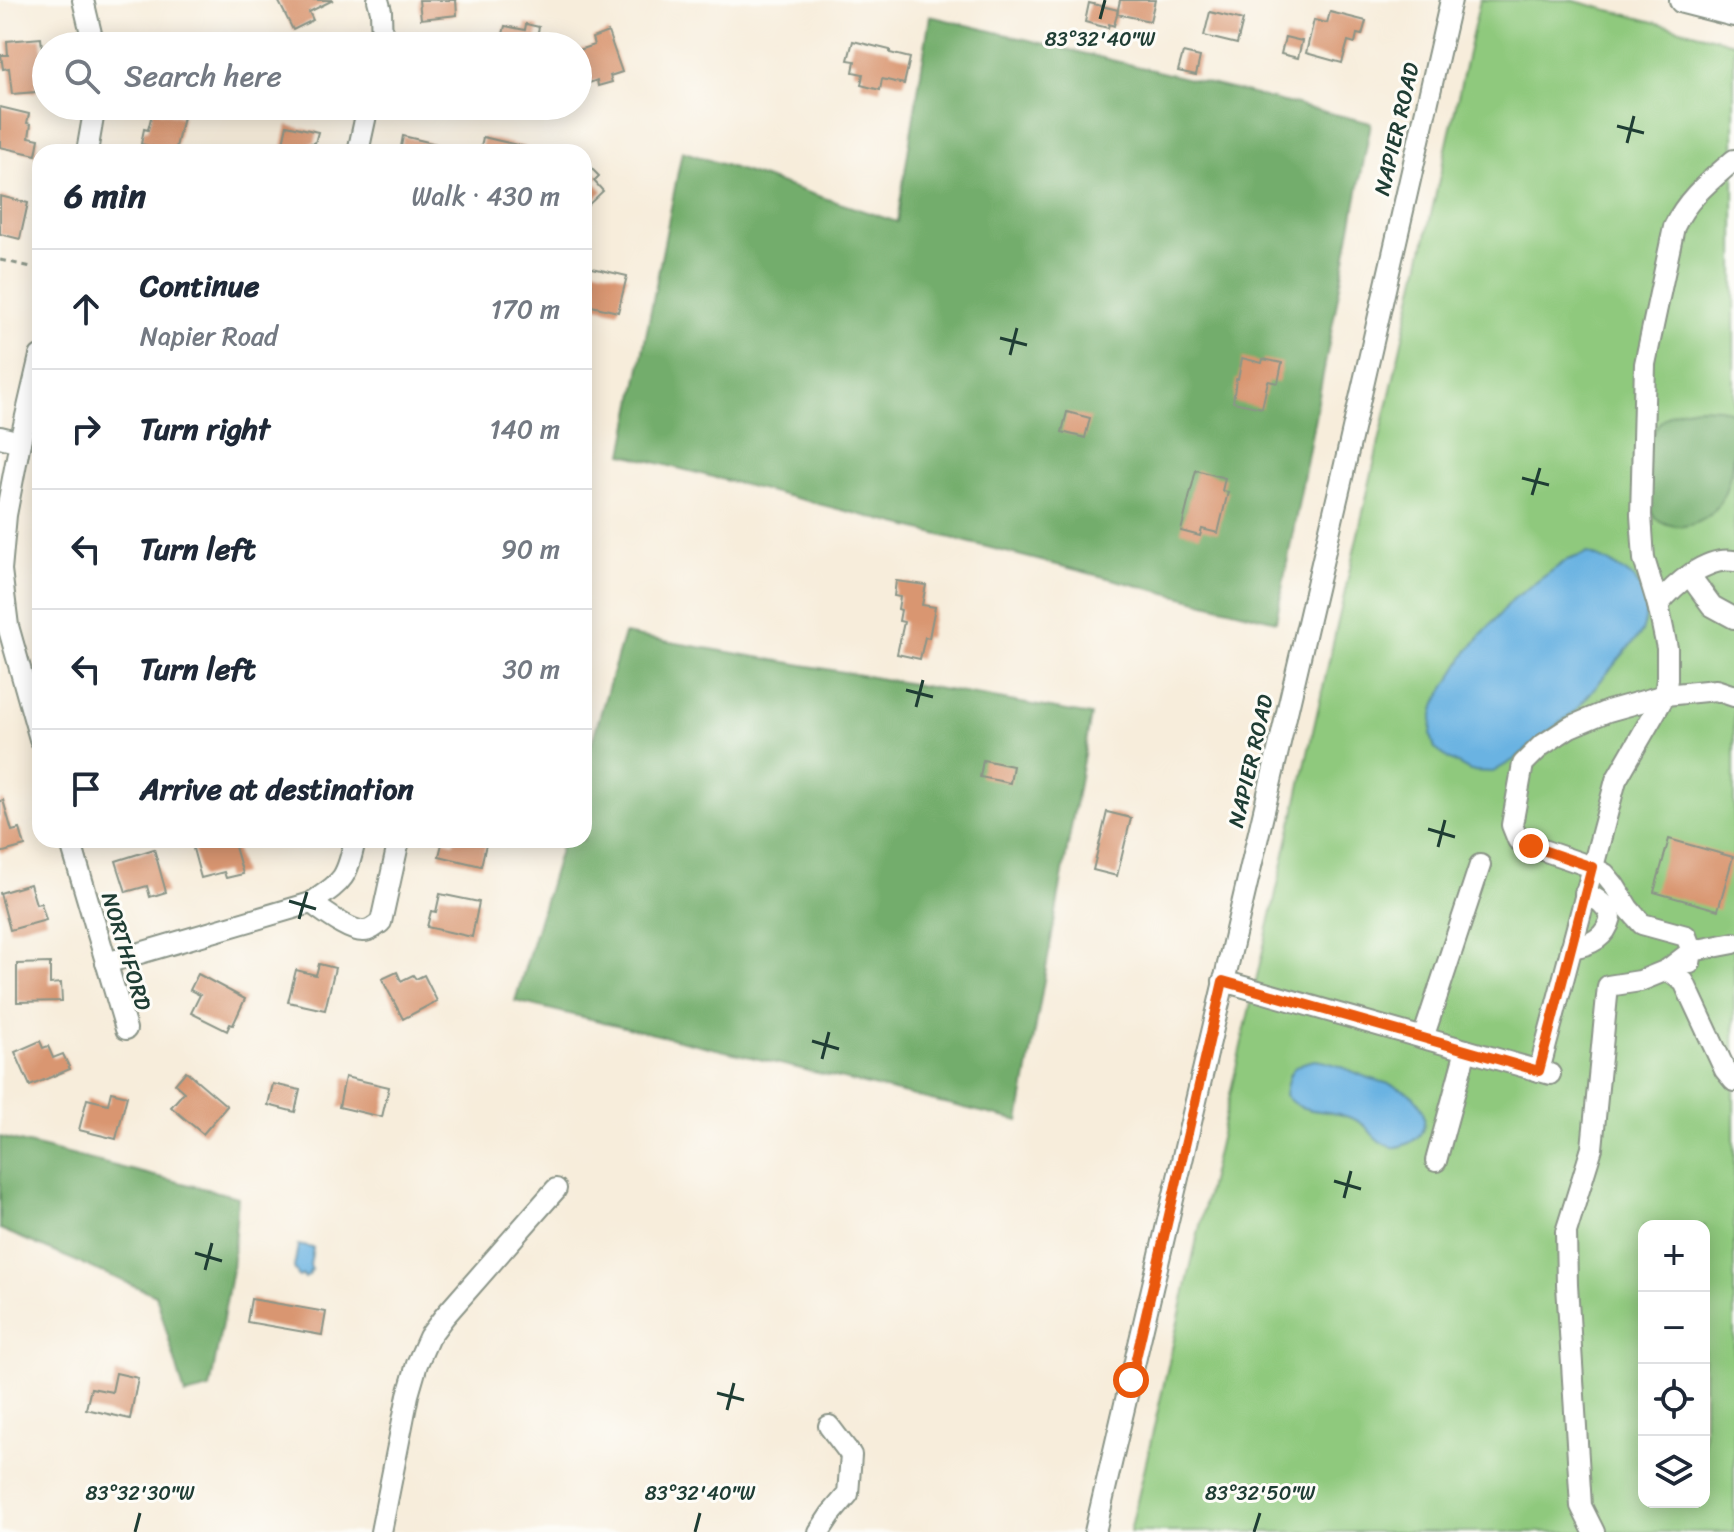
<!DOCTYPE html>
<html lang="en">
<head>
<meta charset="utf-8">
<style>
	body { margin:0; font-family:Sriracha,sans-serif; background:#f2f2f3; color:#1f2937 }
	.controls { position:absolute; right:24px; bottom:24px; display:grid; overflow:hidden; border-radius:16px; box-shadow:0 4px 20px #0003 }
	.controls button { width:72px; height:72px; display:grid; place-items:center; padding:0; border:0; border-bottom:2px solid #e0e1e3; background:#fff; color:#1f2937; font:40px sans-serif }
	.stop { position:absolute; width:24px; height:24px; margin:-18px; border:6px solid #ea580c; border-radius:50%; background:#fff }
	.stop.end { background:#ea580c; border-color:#fff; box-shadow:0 2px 8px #0008 }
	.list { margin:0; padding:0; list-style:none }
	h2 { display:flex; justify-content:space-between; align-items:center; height:104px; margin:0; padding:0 32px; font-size:34px }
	h2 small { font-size:26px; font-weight:400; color:#747a83 }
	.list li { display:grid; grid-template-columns:52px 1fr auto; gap:24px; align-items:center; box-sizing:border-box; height:120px; padding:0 32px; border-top:2px solid #e0e1e3 }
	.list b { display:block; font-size:30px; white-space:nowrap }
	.list p { margin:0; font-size:26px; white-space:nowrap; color:#747a83 }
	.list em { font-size:26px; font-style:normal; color:#747a83 }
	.icon { flex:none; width:44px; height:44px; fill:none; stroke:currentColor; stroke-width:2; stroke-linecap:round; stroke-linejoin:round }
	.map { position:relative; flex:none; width:1734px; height:1532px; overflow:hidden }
	.search { position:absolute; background:#fff; box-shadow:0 4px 20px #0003; left:32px; top:32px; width:560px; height:88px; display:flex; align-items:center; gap:20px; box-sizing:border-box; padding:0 28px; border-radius:44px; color:#747a83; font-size:30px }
	.panel { position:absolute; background:#fff; box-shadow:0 4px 20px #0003; left:32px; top:144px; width:560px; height:704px; border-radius:24px }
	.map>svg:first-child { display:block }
	.green { fill:#8fc97d; stroke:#578358; stroke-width:2; fill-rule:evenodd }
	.forest { fill:#73ad6c; stroke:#497550; stroke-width:2 }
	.water { fill:#6bb3e2; stroke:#45788b; stroke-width:2 }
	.building { fill:#d99671 }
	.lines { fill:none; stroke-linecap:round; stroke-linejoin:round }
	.minor-casing { stroke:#8b9588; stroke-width:24 }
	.major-casing { stroke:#8b9588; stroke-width:30 }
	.path { stroke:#8b9588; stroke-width:3; stroke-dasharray:6 6; stroke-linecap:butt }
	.minor { stroke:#fff; stroke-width:20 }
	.major { stroke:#fff; stroke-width:26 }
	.route { stroke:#ea580c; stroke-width:10 }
	.ticks { fill:none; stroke:#1f3d34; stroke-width:3 }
	.labels { text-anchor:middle; stroke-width:6; stroke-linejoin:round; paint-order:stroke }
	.street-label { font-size:22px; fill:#1f3d34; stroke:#fdfcf7 }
	.ticks-label { font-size:20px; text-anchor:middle; fill:#1f3d34; stroke:#fdfcf7; stroke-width:6; stroke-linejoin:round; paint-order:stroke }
</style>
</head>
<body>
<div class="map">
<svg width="1734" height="1532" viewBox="0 0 1734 1532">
	<rect width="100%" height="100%" fill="#fdfcf7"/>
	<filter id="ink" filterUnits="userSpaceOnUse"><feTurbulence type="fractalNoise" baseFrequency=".0125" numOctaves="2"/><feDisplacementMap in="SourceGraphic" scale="16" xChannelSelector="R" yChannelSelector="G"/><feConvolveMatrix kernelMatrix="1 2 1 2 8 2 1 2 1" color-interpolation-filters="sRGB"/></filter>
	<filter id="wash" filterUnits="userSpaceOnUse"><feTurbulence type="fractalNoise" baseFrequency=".006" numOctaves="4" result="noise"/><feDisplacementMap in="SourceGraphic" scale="32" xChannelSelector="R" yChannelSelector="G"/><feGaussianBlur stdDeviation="1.8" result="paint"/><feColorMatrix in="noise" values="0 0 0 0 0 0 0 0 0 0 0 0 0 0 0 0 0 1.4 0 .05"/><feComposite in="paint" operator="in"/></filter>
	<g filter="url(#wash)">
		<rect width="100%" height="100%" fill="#f7eddb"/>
		<path class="green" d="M1480 0H1571L1734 43V1532H1130ZM1644 1226H1704V1502H1644Z"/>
		<g class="forest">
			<path d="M930 16 1371 123 1276 621 623 454 682 151 897 222Z"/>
			<path d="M1699 407 1720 408 1734 413C1734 458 1734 520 1684 526 1673 527 1657 523 1651 512 1651 511 1649 501 1649 500 1645 475 1643 437 1664 418 1674 410 1687 408 1699 407Z"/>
			<path d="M624 634 1091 715 1019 1121 515 1001 563 840H584V769Z"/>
			<path d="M0 1137 238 1197 232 1269 210 1389 185 1395 156 1295 0 1229Z"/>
		</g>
		<g class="water">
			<path d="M1588 553C1626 570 1658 583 1642 632L1576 710 1515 759 1493 772 1470 771 1450 760 1435 749 1431 735 1432 719 1436 703 1467 652 1513 599 1567 560Z"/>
			<path d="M1315 1060C1332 1062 1345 1068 1361 1075 1378 1082 1399 1084 1413 1096 1428 1110 1429 1132 1411 1142 1405 1145 1399 1148 1393 1147 1378 1144 1373 1134 1364 1125 1358 1120 1349 1117 1342 1115 1321 1109 1299 1114 1285 1095 1288 1072 1291 1064 1315 1060Z"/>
			<path d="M298 1245 313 1248 310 1265 312 1270 309 1272 310 1274 305 1278 303 1275 299 1277 294 1268Z"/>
		</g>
		<g id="blocks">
			<g class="building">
				<path d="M278 0H333L309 12 313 20 293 30Z"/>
				<path d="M419 0H456L457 15 421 19Z"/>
				<path d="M1120 0H1155L1150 21 1117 14Z"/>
				<path d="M1089 3 1118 10 1114 26 1109 24 1108 28 1085 22Z"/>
				<path d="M1210 12 1243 20 1237 44 1204 36Z"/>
				<path d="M1330 12 1366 21 1362 35 1357 34 1355 43 1348 41 1342 63 1306 53 1314 20 1327 23Z"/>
				<path d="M526 24 539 27 535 46H500L505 26 525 30Z"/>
				<path d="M608 32 622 72 610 76 612 82 598 86 597 80 584 85 578 66V50L594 45 592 38Z"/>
				<path d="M1285 37 1302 41 1298 58 1281 54Z"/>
				<path d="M41 38 43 57H46V84L35 85 36 92 12 94 9 68 3 69 1 55H8L7 41Z"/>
				<path d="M853 41 890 50V53L910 58 904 84 882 79 880 90 861 85 863 74 853 72 855 61 848 60Z"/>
				<path d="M1183 53 1200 57 1196 75 1178 71Z"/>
				<path d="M0 107 29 114 27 123 31 124 29 137 39 139 36 155 0 147Z"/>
				<path d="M153 110 183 117 175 152 141 144 144 129 148 130Z"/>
				<path d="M287 125 318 132 315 143H311L309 152H281Z"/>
				<path d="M403 136 449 147 448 152H400Z"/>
				<path d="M483 137 526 147 525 152H480Z"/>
				<path d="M584 161 599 176 594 181 603 191 584 209Z"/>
				<path d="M0 196 28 203 20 239 0 234Z"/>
				<path d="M584 266 627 276 618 312 587 305 592 284 584 282Z"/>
				<path d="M1242 358 1262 363 1263 359 1282 363 1278 383 1268 381 1262 408 1233 402 1236 379H1238Z"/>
				<path d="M1067 412 1090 418 1085 438 1062 432Z"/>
				<path d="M1196 470 1225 478 1222 491 1228 492 1218 533 1202 529 1200 536 1181 531Z"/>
				<path d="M896 581 926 585 922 605 935 607 929 638 925 637 920 659 897 654 904 622 899 621 901 610 898 609 900 597 894 596Z"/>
				<path d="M983 760 1013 766 1010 783 980 777Z"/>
				<path d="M3 800 12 831 20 829 25 846 0 853V801Z"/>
				<path d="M1107 812 1131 818 1117 876 1093 870Z"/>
				<path d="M1669 839 1733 857 1718 910 1654 892Z"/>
				<path d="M208 840H233L243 874 226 878 224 872 201 878 192 845Z"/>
				<path d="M443 840 454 843V840H487L481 866 439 856Z"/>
				<path d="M154 849 166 892 150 897 147 886 126 892 116 861Z"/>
				<path d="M30 884 36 904 41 903 46 920 10 930 0 893Z"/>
				<path d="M440 894 479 902 472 937 427 927 431 911 436 912Z"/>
				<path d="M50 963V984L61 983 62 1001 17 1002V964Z"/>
				<path d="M319 964 335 968 325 1010 288 1002 296 970 316 975Z"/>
				<path d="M397 972 401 981 413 975 416 979 424 975 437 1001 403 1019 382 979Z"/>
				<path d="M198 974 245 999 233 1025 230 1024 227 1031 191 1013 200 995 190 990Z"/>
				<path d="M40 1041 43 1048 48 1046 53 1058 63 1054 70 1069 30 1086 15 1052Z"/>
				<path d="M186 1071 227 1106 203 1134 171 1107 184 1092 175 1084Z"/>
				<path d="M345 1077 389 1087 382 1117 339 1107Z"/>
				<path d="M273 1084 300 1090 295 1112 268 1105Z"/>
				<path d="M111 1092 127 1096 116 1139 79 1130 87 1099 108 1104Z"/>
				<path d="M251 1299 326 1312 322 1335 247 1322Z"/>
				<path d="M116 1373 138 1378 130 1419 86 1409 91 1388 112 1392Z"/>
			</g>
		</g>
	</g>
	<g filter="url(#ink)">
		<use href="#blocks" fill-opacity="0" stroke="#8b9588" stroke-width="2"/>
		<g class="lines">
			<g class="minor-casing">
				<g id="minor">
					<path d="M83 0 94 46"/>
					<path d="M378 0 381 11 382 46"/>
					<path d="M87 152 95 106"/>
					<path d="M358 152 368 106"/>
					<path d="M40 356 20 442 6 515 1 570 8 626 40 739"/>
					<path d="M0 437 20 442"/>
					<path d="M1690 576 1712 606 1734 618"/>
					<path d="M1658 605C1674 585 1706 556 1734 561"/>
					<path d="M70 840 126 1029"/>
					<path d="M311 903C323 911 349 932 364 931 370 931 376 926 381 922L399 840"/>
					<path d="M1571 948C1591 945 1606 938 1611 917 1606 904 1597 899 1585 893"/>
					<path d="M106 963 311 903C344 880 346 880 355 840"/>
					<path d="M1690 963 1692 951 1734 943"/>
					<path d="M1667 970 1692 951 1686 936 1642 924 1628 908 1614 885 1605 874 1592 867 1531 846 1518 840 1512 825 1523 764 1541 746 1570 727 1608 711 1665 695 1667 679V648L1658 605 1644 559 1641 515 1645 364 1674 227C1688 197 1710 181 1734 160"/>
					<path d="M1223 981 1550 1074"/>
					<path d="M1423 1038 1480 865"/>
					<path d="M1539 1071 1616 780 1665 695 1716 690 1734 696"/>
					<path d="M1436 1161 1466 1050"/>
					<path d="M381 1532 408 1395 417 1364 429 1337 444 1317 556 1189"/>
					<path d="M819 1532 831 1514 848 1494 851 1455 829 1426"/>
					<path d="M1095 1532 1341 482 1451 0"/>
					<path d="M1594 1532 1581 1506 1567 1285 1566 1232 1592 1148 1608 986 1640 981 1667 970 1684 982 1725 1070 1734 1081"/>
				</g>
			</g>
			<g class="major-casing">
				<path id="major" d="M1683 0 1734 13"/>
			</g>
			<path class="path" d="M0 260 40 269"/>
			<use href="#minor" class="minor"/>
			<use href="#major" class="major"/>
		</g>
	</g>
	<g class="lines" filter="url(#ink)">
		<path class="route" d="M1131 1380 1223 981 1539 1071 1592 867 1531 846"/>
	</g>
	<path class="ticks" d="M1100 19 1105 0M1617 126 1644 133M1627 143 1634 116M1000 338 1027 345M1010 355 1017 328M1522 478 1549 485M1532 495 1540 468M906 690 933 697M916 707 923 680M1428 829 1455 837M1438 847 1445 820M289 901 316 909M299 919 307 892M812 1041 839 1049M822 1059 829 1032M1334 1181 1361 1189M1344 1198 1351 1171M195 1253 222 1261M205 1270 212 1243M717 1393 744 1400M727 1410 734 1383M135 1532 140 1513M695 1532 700 1513M1254 1532 1260 1513"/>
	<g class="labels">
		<g class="street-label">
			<text transform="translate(1396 129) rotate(-77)" y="8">NAPIER ROAD</text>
			<text transform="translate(1250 761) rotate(-77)" y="8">NAPIER ROAD</text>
			<text transform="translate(127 951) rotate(73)" y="8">NORTHFORD</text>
		</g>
	</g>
	<g class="ticks-label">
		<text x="1100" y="46">83°32'40"W</text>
		<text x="140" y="1500">83°32'30"W</text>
		<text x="700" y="1500">83°32'40"W</text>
		<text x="1260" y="1500">83°32'50"W</text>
	</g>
</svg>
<div class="controls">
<button>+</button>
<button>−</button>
<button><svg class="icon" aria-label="locate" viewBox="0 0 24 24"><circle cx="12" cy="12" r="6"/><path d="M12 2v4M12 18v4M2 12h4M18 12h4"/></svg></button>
<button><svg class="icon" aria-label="layers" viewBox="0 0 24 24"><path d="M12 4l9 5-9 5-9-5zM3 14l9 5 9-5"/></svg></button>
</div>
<div class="stop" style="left:1131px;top:1380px"></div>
<div class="stop end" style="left:1531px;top:846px"></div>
<div class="search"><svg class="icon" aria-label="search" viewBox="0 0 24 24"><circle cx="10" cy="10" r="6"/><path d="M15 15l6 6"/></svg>Search here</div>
<section class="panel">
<h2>6 min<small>Walk · 430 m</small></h2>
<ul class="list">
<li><svg class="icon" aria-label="ahead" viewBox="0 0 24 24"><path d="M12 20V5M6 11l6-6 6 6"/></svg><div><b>Continue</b><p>Napier Road</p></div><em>170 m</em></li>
<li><svg class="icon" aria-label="right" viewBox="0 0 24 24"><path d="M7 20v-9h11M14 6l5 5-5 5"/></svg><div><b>Turn right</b></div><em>140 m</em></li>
<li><svg class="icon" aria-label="left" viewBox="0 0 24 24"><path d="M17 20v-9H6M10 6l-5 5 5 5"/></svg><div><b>Turn left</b></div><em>90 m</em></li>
<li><svg class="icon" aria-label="left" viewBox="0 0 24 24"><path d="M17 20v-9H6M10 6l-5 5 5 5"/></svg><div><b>Turn left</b></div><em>30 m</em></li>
<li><svg class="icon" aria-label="arrive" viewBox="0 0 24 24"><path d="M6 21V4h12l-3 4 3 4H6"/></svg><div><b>Arrive at destination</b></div></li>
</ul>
</section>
</div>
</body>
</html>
